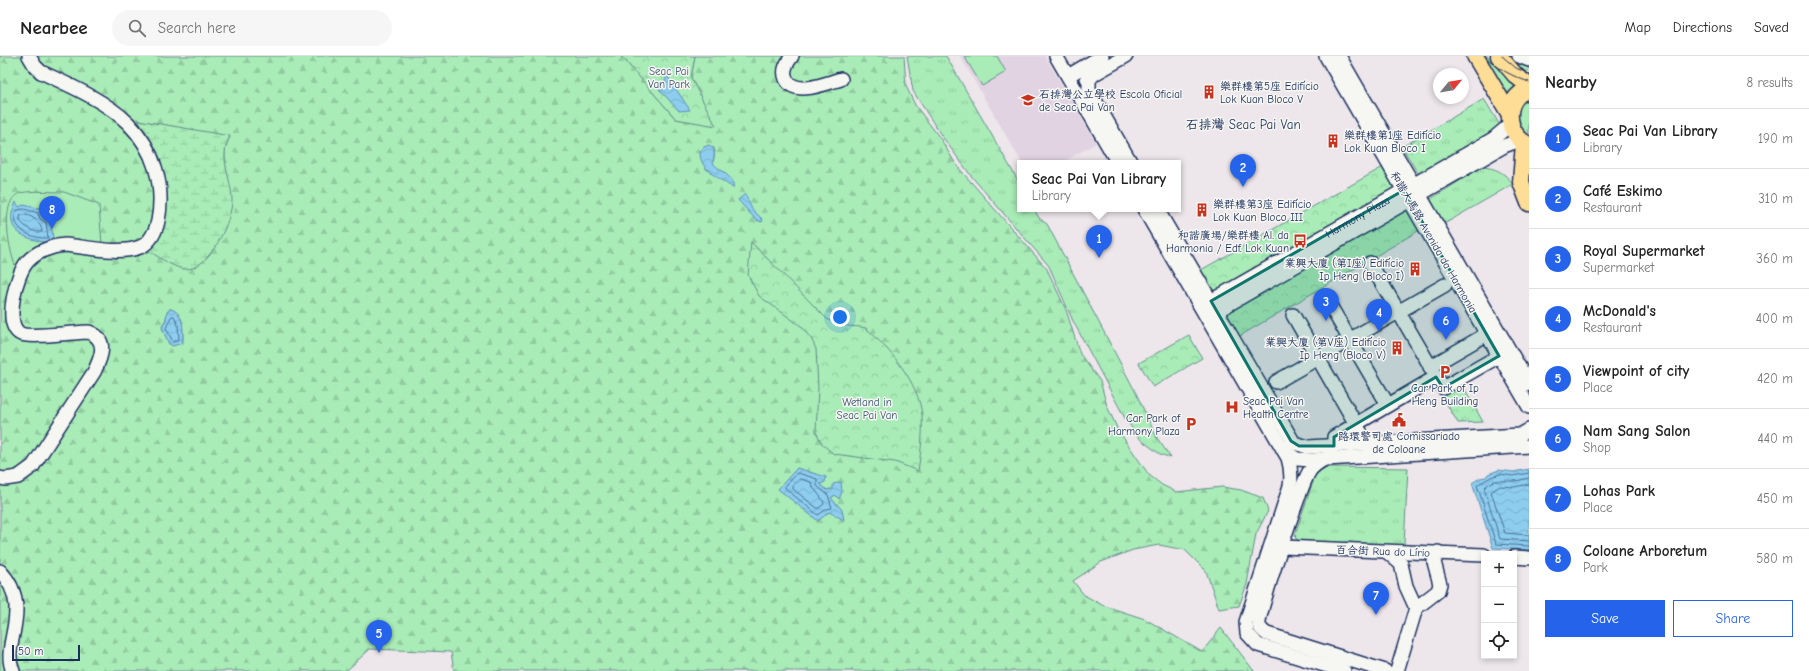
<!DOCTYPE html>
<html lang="en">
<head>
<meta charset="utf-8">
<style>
	body { margin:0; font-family:"Comic Neue","LXGW WenKai TC",sans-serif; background:#f6f6f6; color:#222 }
	.controls { position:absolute; right:12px; bottom:12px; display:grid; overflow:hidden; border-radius:0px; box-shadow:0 2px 6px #0003 }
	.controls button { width:36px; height:36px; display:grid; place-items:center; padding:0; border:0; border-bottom:1px solid #e0e0e0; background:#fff; color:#222; font:20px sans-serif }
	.compass { position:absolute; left:1433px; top:12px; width:36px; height:36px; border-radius:50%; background:#fff; box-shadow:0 2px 6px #0003; rotate:60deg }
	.scale { position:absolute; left:12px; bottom:10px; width:68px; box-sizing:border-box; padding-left:4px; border:2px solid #1b2f5e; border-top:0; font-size:11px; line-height:14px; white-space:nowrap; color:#1b2f5e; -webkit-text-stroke:3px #f6f6f2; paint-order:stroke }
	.you { position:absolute; left:840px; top:261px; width:14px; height:14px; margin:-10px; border:3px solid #fff; border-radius:50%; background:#1a73e8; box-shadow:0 0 0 6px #1a73e833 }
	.badge { display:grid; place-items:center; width:26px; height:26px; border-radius:50%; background:#2563eb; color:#fff; font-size:13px; font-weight:700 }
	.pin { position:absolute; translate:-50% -33px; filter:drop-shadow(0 1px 2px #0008) }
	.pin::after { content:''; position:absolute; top:21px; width:14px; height:12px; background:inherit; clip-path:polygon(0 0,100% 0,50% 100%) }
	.popup { position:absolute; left:1017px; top:104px; width:164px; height:52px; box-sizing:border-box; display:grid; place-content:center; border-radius:0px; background:#fff; filter:drop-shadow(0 1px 3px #0005); font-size:13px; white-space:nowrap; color:#767676 }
	.popup b { font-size:15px; color:#222 }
	.popup::after { content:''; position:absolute; left:50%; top:100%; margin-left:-8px; border:8px solid transparent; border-top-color:#fff }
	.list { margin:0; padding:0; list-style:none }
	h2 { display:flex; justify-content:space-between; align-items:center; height:52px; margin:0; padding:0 16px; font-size:17px }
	h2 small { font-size:13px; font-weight:400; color:#767676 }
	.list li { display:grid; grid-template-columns:26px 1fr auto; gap:12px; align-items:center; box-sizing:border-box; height:60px; padding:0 16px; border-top:1px solid #e0e0e0 }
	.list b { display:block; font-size:15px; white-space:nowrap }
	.list p { margin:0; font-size:13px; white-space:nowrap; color:#767676 }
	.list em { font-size:13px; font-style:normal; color:#767676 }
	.actions { display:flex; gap:8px; padding:12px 16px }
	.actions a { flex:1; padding:9px 0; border:1px solid #2563eb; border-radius:0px; text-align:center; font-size:14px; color:#2563eb }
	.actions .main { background:#2563eb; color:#fff }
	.icon { flex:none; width:22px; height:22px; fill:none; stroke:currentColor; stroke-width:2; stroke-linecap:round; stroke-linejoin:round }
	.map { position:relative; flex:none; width:1529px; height:615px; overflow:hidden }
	header { display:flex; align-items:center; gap:24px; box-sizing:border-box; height:56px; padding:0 20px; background:#fff; border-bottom:1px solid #e0e0e0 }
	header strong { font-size:19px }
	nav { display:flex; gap:22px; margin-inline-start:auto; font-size:14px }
	.search { width:280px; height:36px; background:#f6f6f6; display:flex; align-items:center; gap:10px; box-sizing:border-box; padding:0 14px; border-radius:22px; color:#767676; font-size:15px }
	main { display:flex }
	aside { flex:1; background:#fff }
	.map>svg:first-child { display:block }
	.built { fill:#e2d3e3 }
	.grass { fill:url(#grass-tufts); stroke:#628e8a }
	.forest { fill:url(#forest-firs); stroke:#628e8a; fill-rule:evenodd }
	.wetland { fill:url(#wetland-marsh); stroke:#628e8a }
	.park { fill:url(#park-crowns); stroke:#628e8a }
	.garden { fill:#a9ecb7; stroke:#628e8a }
	.water { fill:url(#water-waves); stroke:#5f8eb4 }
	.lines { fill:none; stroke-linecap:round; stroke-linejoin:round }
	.shore { stroke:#496e98; stroke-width:1 }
	.minor-casing { stroke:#1b2f5e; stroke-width:16 }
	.major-casing { stroke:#1b2f5e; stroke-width:19 }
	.minor { stroke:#f6f6f2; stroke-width:13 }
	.major { stroke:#fedd96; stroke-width:16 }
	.tram { stroke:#1b2f5e; stroke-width:1 }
	.marked { fill:#0f766e; fill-opacity:0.2; stroke:#0f766e; stroke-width:3; stroke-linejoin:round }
	.labels { text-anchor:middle; stroke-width:3; stroke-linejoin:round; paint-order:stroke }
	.park-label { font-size:11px; fill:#375570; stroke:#f6f6f2 }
	.poi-label { font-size:11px; fill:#1b2f5e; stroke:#f6f6f2; text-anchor:start }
	.street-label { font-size:11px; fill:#1b2f5e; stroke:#f6f6f2 }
	.quarter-label { font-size:13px; fill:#1b2f5e; stroke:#f6f6f2 }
</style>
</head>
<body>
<header>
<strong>Nearbee</strong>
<div class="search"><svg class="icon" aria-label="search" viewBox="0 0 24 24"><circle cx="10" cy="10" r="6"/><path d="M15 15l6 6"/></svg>Search here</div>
<nav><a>Map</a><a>Directions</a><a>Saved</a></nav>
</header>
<main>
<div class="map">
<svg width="1529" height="615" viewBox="0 0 1529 615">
	<defs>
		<pattern id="grass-tufts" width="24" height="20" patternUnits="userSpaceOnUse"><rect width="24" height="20" fill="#a9ecb7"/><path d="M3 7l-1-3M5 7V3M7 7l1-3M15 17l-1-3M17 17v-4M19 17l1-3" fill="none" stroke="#91cba0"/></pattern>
		<pattern id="forest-firs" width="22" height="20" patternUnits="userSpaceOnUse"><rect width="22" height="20" fill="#a9ecb7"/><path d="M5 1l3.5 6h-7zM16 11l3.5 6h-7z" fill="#91cba0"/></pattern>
		<pattern id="wetland-marsh" width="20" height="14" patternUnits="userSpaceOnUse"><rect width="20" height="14" fill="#a9ecb7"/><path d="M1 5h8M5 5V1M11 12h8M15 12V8" fill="none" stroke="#91cba0"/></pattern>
		<pattern id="park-crowns" width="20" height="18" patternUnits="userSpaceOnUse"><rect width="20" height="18" fill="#a9ecb7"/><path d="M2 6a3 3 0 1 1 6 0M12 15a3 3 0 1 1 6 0" fill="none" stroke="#91cba0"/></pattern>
		<pattern id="water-waves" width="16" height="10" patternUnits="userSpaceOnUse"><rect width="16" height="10" fill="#8dcdee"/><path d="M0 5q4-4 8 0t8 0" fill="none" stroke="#79b0ce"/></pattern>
	</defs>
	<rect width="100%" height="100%" fill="#ede6eb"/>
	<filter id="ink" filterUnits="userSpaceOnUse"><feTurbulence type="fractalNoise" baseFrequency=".025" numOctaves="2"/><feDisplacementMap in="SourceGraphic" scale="8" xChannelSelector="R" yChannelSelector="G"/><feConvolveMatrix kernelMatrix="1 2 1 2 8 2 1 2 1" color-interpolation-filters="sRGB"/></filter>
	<g filter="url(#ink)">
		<path class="built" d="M960 0H1045L1096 87 1061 107H1022Z"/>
		<g class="grass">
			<path d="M907 0H946L1020 128V153H1034L1039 162 1047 168 1135 335 1157 382 1171 402 1160 398 1141 384 1126 364 1073 265 1049 210 972 121 941 79 913 35Z"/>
			<path d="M1482 0H1488L1503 17 1520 29 1506 46Z"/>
			<path d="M1507 0H1516L1529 8V14L1525 17Z"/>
			<path d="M1529 40V83L1517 72V51Z"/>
			<path d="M1484 43 1501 71 1419 119 1402 91Z"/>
			<path d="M1482 111C1496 112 1504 116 1513 128L1444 168 1429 144Z"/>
			<path d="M1328 411 1408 412 1404 489 1302 486 1296 483 1295 478 1315 420 1320 414Z"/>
		</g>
		<path class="forest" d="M0 0H621L676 63 715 69 691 22 695 0H904L906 30 915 49 940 82 957 110 1047 213 1066 254 1080 298 1100 325 1107 350 1118 374 1149 419 1162 429 1176 436 1222 431 1241 434 1263 442 1268 455 1256 478 1247 528 1239 550 1219 553 1206 515 1185 494 1159 489 1133 494 1101 506 1073 525 1084 539 1102 549 1145 563 1202 596 1221 572 1254 615H454L451 596 370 593 346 615H0ZM138 64 230 81C217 103 233 125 231 149L183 213 146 193 163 117 154 92ZM713 91 715 95 713 107 717 112 724 116 733 131 706 113ZM172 253C183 261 183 273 183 285L169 288 162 270 166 263 167 256ZM797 412 822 426 820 428 827 434 833 433 839 442 835 439 831 442 842 454 829 456Z"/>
		<path class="wetland" d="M138 64 230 80C218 102 231 120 232 143 233 163 209 216 184 213 171 211 157 199 145 193L163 117 154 92Z"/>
		<g class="park">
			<path d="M621 0H695L691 22 716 70 676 63Z"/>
			<path d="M1383 111 1397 134 1215 237 1201 214Z"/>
			<path d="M1407 151 1420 174 1238 281 1224 257Z"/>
			<path d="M751 186 827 263C840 272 852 269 866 272 891 295 918 325 922 359 923 378 921 396 918 415L895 406 834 398 823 389 816 376 818 332 816 293 812 284 801 270 759 240 748 219Z"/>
			<path d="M1189 279 1202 302 1153 331 1139 307Z"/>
			<path d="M1462 328 1483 366 1458 367 1442 340 1449 333Z"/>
		</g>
		<g class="garden">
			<path d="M964 0H997L1006 16 982 30Z"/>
			<path d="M64 136 99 149 102 189 69 186 15 209C8 190 0 144 20 137 34 134 50 136 64 136Z"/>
		</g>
		<g class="water">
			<path d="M666 21H668L690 54 679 55 659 33 664 29Z"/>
			<path d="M709 89C718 94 713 100 713 107 719 115 736 121 733 132 721 123 699 114 700 96L704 91Z"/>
			<path d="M745 138 752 153 763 164 762 166 756 164 738 144Z"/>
			<path d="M16 146 19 151 23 149 44 153 43 160 50 162 54 188C30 184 0 178 16 146Z"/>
			<path d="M170 253C184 255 184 276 182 287L173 290 169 288 162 272 166 263 167 256Z"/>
			<path d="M797 412 826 421 825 426 820 428 827 434 833 433V428L841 426 842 436 839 443 835 439 831 442 842 454 844 464 829 456 818 465 778 433Z"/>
			<path d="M1529 413V494L1493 492 1472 427 1480 422 1486 421 1488 418 1499 414 1513 416Z"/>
		</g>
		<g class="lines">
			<g class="shore">
				<path d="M24 153 38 157 40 163 46 166 48 182C33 183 10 174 16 155Z"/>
				<path d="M21 159C31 157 42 167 42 176 34 177 26 172 20 165Z"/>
				<path d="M174 260 178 269 179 283 173 286 166 272 171 261Z"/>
				<path d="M798 417 817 423V430L828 439 832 452 827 453 818 459 786 433 785 431Z"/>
				<path d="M1529 417 1513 420 1500 418 1491 421 1477 429 1496 488 1529 490"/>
				<path d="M1529 422C1524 423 1518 425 1513 425 1500 426 1495 421 1484 432L1500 483 1529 485"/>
				<path d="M800 423 811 426C813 435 822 439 824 448L819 452H817L793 433V430Z"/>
				<path d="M1529 428 1514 431 1500 430 1491 436 1505 477 1529 479"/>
			</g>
			<g class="minor-casing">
				<g id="minor">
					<path d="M792 0C787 7 782 14 786 23 795 41 826 27 841 23"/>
					<path d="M1056 0 1118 107"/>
					<path d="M1326 0 1529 351"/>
					<path d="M1339 0 1529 328"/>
					<path d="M1519 0 1529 4"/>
					<path d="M1094 18 1089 24V34L1131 107"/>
					<path d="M1068 20 1102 0"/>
					<path d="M1087 22 1126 0"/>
					<path d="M1144 153 1288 402C1291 412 1292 419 1290 430L1246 566 1247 577 1258 589 1344 615"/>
					<path d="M1157 153 1294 387 1308 391 1520 379 1529 374"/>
					<path d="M1370 207 1443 332 1499 300"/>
					<path d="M1325 241 1388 349"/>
					<path id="s1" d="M1204 249 1493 83 1506 72 1510 66"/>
					<path d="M1210 259 1504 90 1520 84"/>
					<path d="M1293 259 1361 377"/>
					<path d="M1430 311 1487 278"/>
					<path d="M1276 326 1445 229"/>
					<path d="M1334 390V381L1436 321"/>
					<path d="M1284 395 1297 403 1311 404 1529 390"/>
					<path d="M1328 401C1321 405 1313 409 1309 416 1301 429 1257 559 1259 569 1260 573 1264 576 1267 578L1385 615"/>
					<path d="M0 422 5 423 18 421 33 410 94 316C101 302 109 284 89 276 76 276 27 283 19 277 4 266 16 219 27 206 36 196 51 190 65 189 86 191 120 199 140 191 150 187 156 175 158 165 165 129 154 93 128 67 106 45 69 29 41 16L35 10 29 0"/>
					<path d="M1282 491 1484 499"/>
					<path d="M1387 496 1401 508 1406 530 1416 552"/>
					<path d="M1514 501 1529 502"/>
					<path d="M0 515C35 552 0 588 13 615"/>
					<path d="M1397 615 1416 552 1438 535 1440 528 1434 506 1438 496"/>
				</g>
			</g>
			<g class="major-casing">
				<g id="major">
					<path d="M1475 0 1509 57"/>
					<path d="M1499 0 1515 19 1529 30"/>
					<path d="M1529 33C1502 42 1505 79 1529 89"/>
					<path d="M1524 87 1521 126 1529 147"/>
				</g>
			</g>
			<use href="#minor" class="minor"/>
			<use href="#major" class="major"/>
			<g class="tram">
				<path d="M1485 0C1498 13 1512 20 1529 26"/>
				<path d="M1502 0 1516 12 1529 18"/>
			</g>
		</g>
	</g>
	<path class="marked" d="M1404 134 1499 300 1443 332 1436 321 1334 381V390H1299L1291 385 1211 245Z"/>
	<defs>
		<g id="building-bare" transform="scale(1.08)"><path d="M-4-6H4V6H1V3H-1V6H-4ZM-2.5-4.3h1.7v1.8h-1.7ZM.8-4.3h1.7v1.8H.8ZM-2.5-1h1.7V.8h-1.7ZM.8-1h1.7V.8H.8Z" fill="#c8321e" stroke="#f6f6f2" stroke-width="2.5" paint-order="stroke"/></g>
		<g id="school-bare" transform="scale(1.08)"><path d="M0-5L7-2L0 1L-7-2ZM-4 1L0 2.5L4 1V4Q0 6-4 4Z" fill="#c8321e" stroke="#f6f6f2" stroke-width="2.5" paint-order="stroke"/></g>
		<g id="bus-bare" transform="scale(1.08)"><path d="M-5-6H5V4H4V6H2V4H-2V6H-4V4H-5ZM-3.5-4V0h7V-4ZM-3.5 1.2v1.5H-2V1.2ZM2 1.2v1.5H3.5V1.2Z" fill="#c8321e" stroke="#f6f6f2" stroke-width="2.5" paint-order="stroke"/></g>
		<g id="parking-bare" transform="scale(1.08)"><path d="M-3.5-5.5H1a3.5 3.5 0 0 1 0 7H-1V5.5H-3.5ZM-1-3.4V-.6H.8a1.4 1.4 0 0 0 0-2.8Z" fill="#c8321e" stroke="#f6f6f2" stroke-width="2.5" paint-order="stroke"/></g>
		<g id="hospital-bare" transform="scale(1.08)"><path d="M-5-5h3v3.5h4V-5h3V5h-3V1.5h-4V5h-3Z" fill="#c8321e" stroke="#f6f6f2" stroke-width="2.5" paint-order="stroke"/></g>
		<g id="civic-bare" transform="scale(1.08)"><path d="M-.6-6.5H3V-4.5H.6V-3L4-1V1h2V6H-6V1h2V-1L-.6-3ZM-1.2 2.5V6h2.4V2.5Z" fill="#c8321e" stroke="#f6f6f2" stroke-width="2.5" paint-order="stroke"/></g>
	</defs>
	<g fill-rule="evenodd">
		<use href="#building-bare" x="1209" y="36"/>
		<use href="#school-bare" x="1028" y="44"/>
		<use href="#building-bare" x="1333" y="85"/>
		<use href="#building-bare" x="1202" y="154"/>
		<use href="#bus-bare" x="1300" y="185"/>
		<use href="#building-bare" x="1415" y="213"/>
		<use href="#building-bare" x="1397" y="292"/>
		<use href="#parking-bare" x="1445" y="316"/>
		<use href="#hospital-bare" x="1232" y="351"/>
		<use href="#civic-bare" x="1399" y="364"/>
		<use href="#parking-bare" x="1191" y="368"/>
	</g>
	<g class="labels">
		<g class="park-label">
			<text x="669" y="19">Seac Pai<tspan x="669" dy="13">Van Park</tspan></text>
			<text x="867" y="350">Wetland in<tspan x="867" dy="13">Seac Pai Van</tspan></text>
		</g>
		<g class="poi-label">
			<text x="1220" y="34">樂群樓第5座 Edifício<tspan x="1220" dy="13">Lok Kuan Bloco V</tspan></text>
			<text x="1039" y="42">石排灣公立學校 Escola Oficial<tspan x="1039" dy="13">de Seac Pai Van</tspan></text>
			<text x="1344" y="83">樂群樓第1座 Edifício<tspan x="1344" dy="13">Lok Kuan Bloco I</tspan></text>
			<text x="1213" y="152">樂群樓第3座 Edifício<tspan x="1213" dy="13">Lok Kuan Bloco III</tspan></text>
			<text x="1289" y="183" text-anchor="end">和諧廣場/樂群樓 Al. da<tspan x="1289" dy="13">Harmonia / Edf. Lok Kuan</tspan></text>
			<text x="1404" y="211" text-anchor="end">業興大廈 (第I座) Edifício<tspan x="1404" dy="13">Ip Heng (Bloco I)</tspan></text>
			<text x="1386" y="290" text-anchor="end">業興大廈 (第V座) Edifício<tspan x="1386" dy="13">Ip Heng (Bloco V)</tspan></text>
			<text x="1445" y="336" text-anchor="middle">Car Park of Ip<tspan x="1445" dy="13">Heng Building</tspan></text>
			<text x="1243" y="349">Seac Pai Van<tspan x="1243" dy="13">Health Centre</tspan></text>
			<text x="1180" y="366" text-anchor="end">Car Park of<tspan x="1180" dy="13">Harmony Plaza</tspan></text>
			<text x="1399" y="384" text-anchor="middle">路環警司處 Comissariado<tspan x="1399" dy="13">de Coloane</tspan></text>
		</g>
		<g class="street-label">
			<text dy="4" stroke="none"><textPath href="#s1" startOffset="177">Harmony Plaza</textPath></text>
			<text transform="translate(1434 186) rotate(60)" y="4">和諧大馬路 Avenida da Harmonia</text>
			<text transform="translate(1383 495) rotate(2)" y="4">百合街 Rua do Lírio</text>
		</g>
		<g class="quarter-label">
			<text x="1243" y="73">石排灣 Seac Pai Van</text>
		</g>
	</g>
</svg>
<div class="controls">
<button>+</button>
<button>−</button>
<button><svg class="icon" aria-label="locate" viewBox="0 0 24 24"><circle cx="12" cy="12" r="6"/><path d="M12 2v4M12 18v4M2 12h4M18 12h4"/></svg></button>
</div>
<svg class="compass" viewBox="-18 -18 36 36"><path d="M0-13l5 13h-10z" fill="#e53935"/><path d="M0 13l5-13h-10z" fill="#767676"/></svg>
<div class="scale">50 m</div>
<div class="you"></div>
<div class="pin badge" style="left:1099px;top:202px">1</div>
<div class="popup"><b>Seac Pai Van Library</b>Library</div>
<div class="pin badge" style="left:1243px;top:131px">2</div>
<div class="pin badge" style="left:1326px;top:265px">3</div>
<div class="pin badge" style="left:1379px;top:276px">4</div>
<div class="pin badge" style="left:379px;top:597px">5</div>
<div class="pin badge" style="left:1446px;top:284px">6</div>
<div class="pin badge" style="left:1376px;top:559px">7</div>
<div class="pin badge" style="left:52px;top:173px">8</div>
</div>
<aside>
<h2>Nearby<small>8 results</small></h2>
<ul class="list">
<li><span class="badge">1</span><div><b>Seac Pai Van Library</b><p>Library</p></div><em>190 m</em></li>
<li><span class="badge">2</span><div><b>Café Eskimo</b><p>Restaurant</p></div><em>310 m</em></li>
<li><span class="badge">3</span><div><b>Royal Supermarket</b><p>Supermarket</p></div><em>360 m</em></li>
<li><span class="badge">4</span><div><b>McDonald's</b><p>Restaurant</p></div><em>400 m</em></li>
<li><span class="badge">5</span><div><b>Viewpoint of city</b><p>Place</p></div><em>420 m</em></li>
<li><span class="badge">6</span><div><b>Nam Sang Salon</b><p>Shop</p></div><em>440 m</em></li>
<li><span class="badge">7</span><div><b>Lohas Park</b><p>Place</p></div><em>450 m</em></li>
<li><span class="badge">8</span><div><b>Coloane Arboretum</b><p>Park</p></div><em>580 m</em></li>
</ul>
<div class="actions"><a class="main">Save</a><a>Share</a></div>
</aside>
</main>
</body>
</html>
